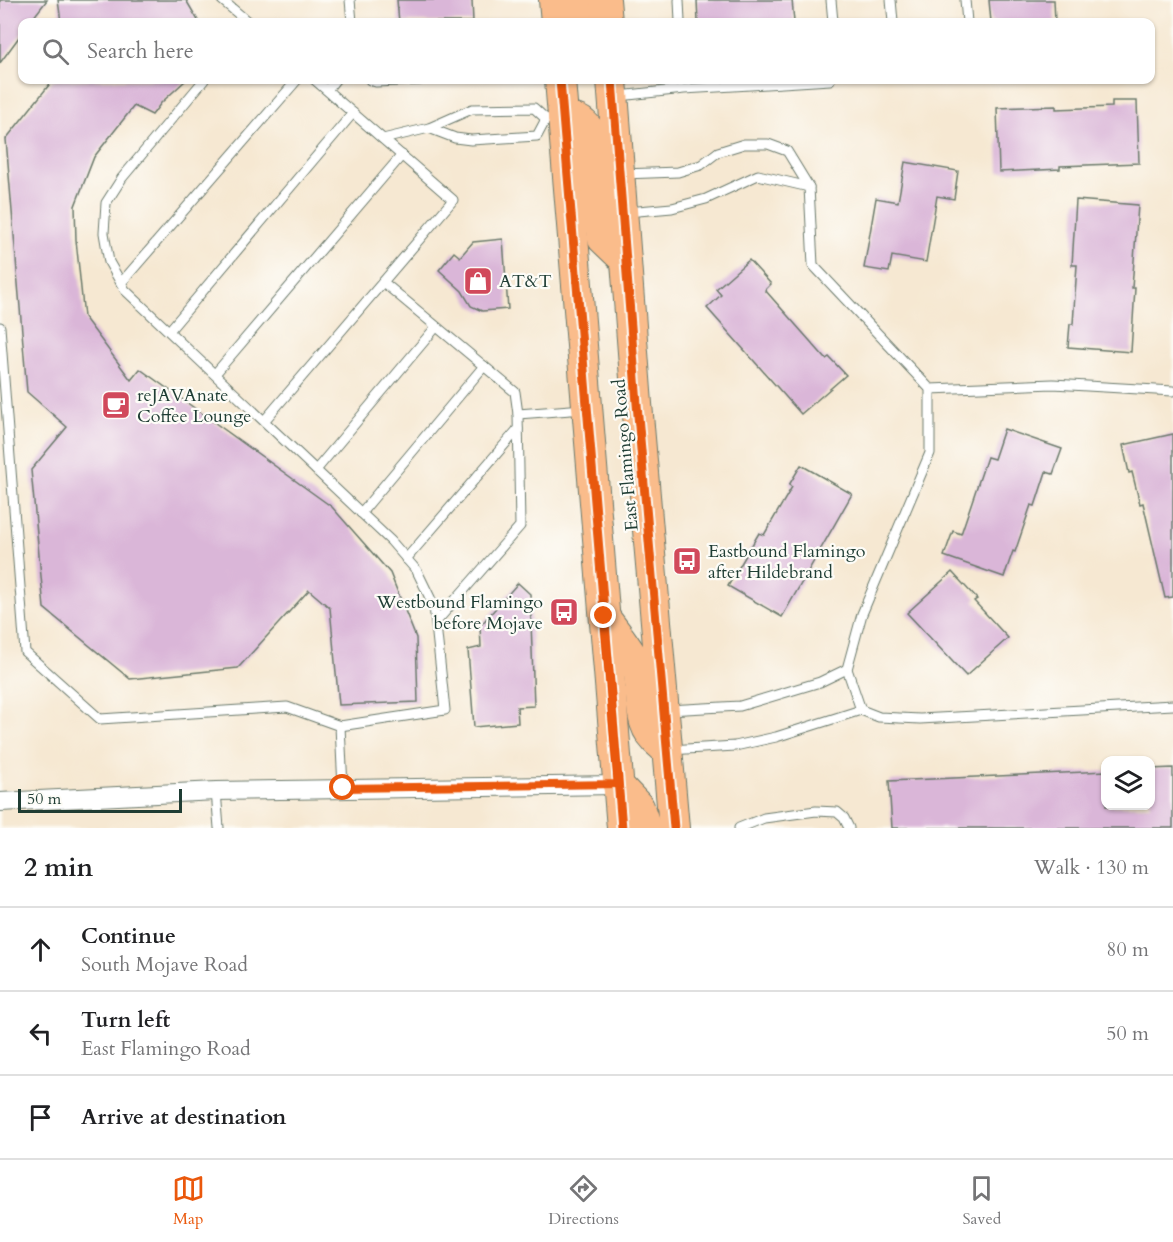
<!DOCTYPE html>
<html lang="en">
<head>
<meta charset="utf-8">
<style>
	body { margin:0; font-family:Cardo,serif; background:#f6f6f6; color:#202124 }
	.controls { position:absolute; right:18px; bottom:18px; display:grid; overflow:hidden; border-radius:12px; box-shadow:0 2px 4px #0004 }
	.controls button { width:54px; height:54px; display:grid; place-items:center; padding:0; border:0; border-bottom:2px solid #e0e0e0; background:#fff; color:#202124; font:30px sans-serif }
	.scale { position:absolute; left:18px; bottom:15px; width:164px; box-sizing:border-box; padding-left:6px; border:3px solid #1f3d34; border-top:0; font-size:16px; line-height:21px; white-space:nowrap; color:#1f3d34; -webkit-text-stroke:4px #fdfcf7; paint-order:stroke }
	.stop { position:absolute; width:18px; height:18px; margin:-14px; border:4px solid #ea580c; border-radius:50%; background:#fff }
	.stop.end { background:#ea580c; border-color:#fff; box-shadow:0 2px 6px #0008 }
	.list { margin:0; padding:0; list-style:none }
	h2 { display:flex; justify-content:space-between; align-items:center; height:78px; margin:0; padding:0 24px; font-size:26px }
	h2 small { font-size:20px; font-weight:400; color:#757577 }
	.list li { display:grid; grid-template-columns:39px 1fr auto; gap:18px; align-items:center; box-sizing:border-box; height:84px; padding:0 24px; border-top:2px solid #e0e0e0 }
	.list b { display:block; font-size:22px; white-space:nowrap }
	.list p { margin:0; font-size:20px; white-space:nowrap; color:#757577 }
	.list em { font-size:20px; font-style:normal; color:#757577 }
	.icon { flex:none; width:33px; height:33px; fill:none; stroke:currentColor; stroke-width:2; stroke-linecap:round; stroke-linejoin:round }
	.map { position:relative; flex:none; width:1173px; height:828px; overflow:hidden }
	.search { position:absolute; background:#fff; box-shadow:0 2px 4px #0004; left:18px; right:18px; top:18px; height:66px; display:flex; align-items:center; gap:15px; box-sizing:border-box; padding:0 21px; border-radius:12px; color:#757577; font-size:22px }
	.sheet { height:330px; background:#fff }
	nav { display:flex; justify-content:space-around; align-items:center; box-sizing:border-box; height:84px; border-top:2px solid #e0e0e0; background:#fff; font-size:16px; color:#757577 }
	nav a { display:grid; justify-items:center; gap:3px }
	nav .on { color:#ea580c }
	.map>svg:first-child { display:block }
	.building { fill:#dab6d8 }
	.lines { fill:none; stroke-linecap:round; stroke-linejoin:round }
	.service-casing { stroke:#6a796b; stroke-width:11 }
	.minor-casing { stroke:#6a796b; stroke-width:20 }
	.primary-casing { stroke:#6a796b; stroke-width:32 }
	.service { stroke:#fff; stroke-width:9 }
	.minor { stroke:#fff; stroke-width:18 }
	.primary { stroke:#fabc8b; stroke-width:30 }
	.cycleway-casing { stroke:#fdfcf7; stroke-width:13 }
	.cycleway { stroke:#e8590c; stroke-width:9 }
	.route { stroke:#ea580c; stroke-width:8 }
	.labels { text-anchor:middle; stroke-width:4.5; stroke-linejoin:round; paint-order:stroke }
	.poi-label { font-size:18px; fill:#1f3d34; stroke:#fdfcf7; text-anchor:start }
	.street-label { font-size:18px; fill:#1f3d34; stroke:#fdfcf7 }
</style>
</head>
<body>
<div class="map">
<svg width="1173" height="828" viewBox="0 0 1173 828">
	<rect width="100%" height="100%" fill="#fdfcf7"/>
	<filter id="ink" filterUnits="userSpaceOnUse"><feTurbulence type="fractalNoise" baseFrequency=".0167" numOctaves="2"/><feDisplacementMap in="SourceGraphic" scale="12" xChannelSelector="R" yChannelSelector="G"/><feConvolveMatrix kernelMatrix="1 2 1 2 8 2 1 2 1" color-interpolation-filters="sRGB"/></filter>
	<filter id="wash" filterUnits="userSpaceOnUse"><feTurbulence type="fractalNoise" baseFrequency=".008" numOctaves="4" result="noise"/><feDisplacementMap in="SourceGraphic" scale="24" xChannelSelector="R" yChannelSelector="G"/><feGaussianBlur stdDeviation="1.35" result="paint"/><feColorMatrix in="noise" values="0 0 0 0 0 0 0 0 0 0 0 0 0 0 0 0 0 1.4 0 .05"/><feComposite in="paint" operator="in"/></filter>
	<g filter="url(#wash)">
		<rect width="100%" height="100%" fill="#f6e8d2"/>
		<g id="blocks">
			<g class="building">
				<path d="M0 0H47L30 22H22V33L0 63Z"/>
				<path d="M58 0H186L199 22H61Z"/>
				<path d="M397 0H472L473 22H399Z"/>
				<path d="M697 0H792L794 22H698Z"/>
				<path d="M989 0H1054L1055 22H991Z"/>
				<path d="M53 80H186L161 103 152 115 134 106 94 157 75 206 76 240 84 317 131 380 140 369 332 507 390 573 416 638 418 702 339 705 330 608 309 590 238 668 130 679 44 608 31 470 67 427 27 392 6 139Z"/>
				<path d="M1112 101H1137L1139 163 1060 166V169L999 172 997 108 1056 106V109L1112 107Z"/>
				<path d="M905 162 958 171 954 199 937 196 926 262 892 256 889 272 864 268 876 198 898 202Z"/>
				<path d="M1076 200 1138 205 1132 288H1135L1131 352 1068 347 1070 324H1073L1077 265H1072Z"/>
				<path d="M503 239 508 309 482 311 471 306 462 291 439 270 454 252 460 257 473 242Z"/>
				<path d="M749 260 771 284 765 290 826 359 829 357 846 375 801 414 707 308 721 295 716 289Z"/>
				<path d="M1004 429 1062 449 1053 474 1046 472 1035 506 1031 505 1015 552 1013 551 1004 577 944 556 953 531 961 534 987 457 994 459Z"/>
				<path d="M1173 434V597L1165 598 1143 503 1140 504 1132 472 1129 473 1123 445Z"/>
				<path d="M801 465 852 494 782 617 728 586 759 533 764 535 792 487 789 485Z"/>
				<path d="M952 572 977 599 974 601 1008 638 966 676 907 613Z"/>
				<path d="M518 583 530 594 534 706 517 707 518 723 474 727 468 650 481 647 480 626Z"/>
				<path d="M1173 768V828H892L889 781 1106 771V806H1150V769Z"/>
			</g>
		</g>
	</g>
	<g filter="url(#ink)">
		<use href="#blocks" fill-opacity="0" stroke="#6a796b" stroke-width="1.5"/>
		<g class="lines">
			<g class="service-casing">
				<g id="service">
					<path d="M222 0 248 22"/>
					<path d="M350 0 352 22"/>
					<path d="M679 0 680 22"/>
					<path d="M831 0 833 22"/>
					<path d="M891 0 893 22"/>
					<path d="M965 0 967 22"/>
					<path d="M370 80 376 82 420 80"/>
					<path d="M327 90 335 80"/>
					<path d="M619 96 684 89 830 80"/>
					<path d="M429 128 455 138 471 140 537 136 546 119"/>
					<path d="M383 139 429 128 472 109 534 108 546 119 560 118"/>
					<path d="M623 174 678 172 701 165 718 152 744 144H768L787 151 809 187 813 265 930 389V453L862 614 847 669 861 710 879 717 920 719 1173 705"/>
					<path d="M627 212 672 208 706 199 758 175 809 187"/>
					<path d="M383 282 515 392 518 414 520 526 436 622"/>
					<path d="M121 283 297 80"/>
					<path d="M0 327 25 652 100 719 287 707 340 726 445 710 434 606 417 571 391 541 125 290 109 262 104 233 106 203 122 178 204 80"/>
					<path d="M169 331 353 113"/>
					<path d="M215 374 402 155"/>
					<path d="M930 389 1053 384 1173 391"/>
					<path d="M518 414 584 409"/>
					<path d="M265 420 453 200 315 80"/>
					<path d="M316 470 436 327"/>
					<path d="M361 513 484 366"/>
					<path d="M406 559 518 429"/>
					<path d="M668 710 740 706 820 682 847 669"/>
					<path d="M340 726 343 788"/>
					<path d="M670 750 735 746 776 737 861 710"/>
					<path d="M216 791 219 828"/>
					<path d="M739 828 764 818 816 811 837 812 844 818 849 828"/>
				</g>
			</g>
			<g class="minor-casing">
				<path id="minor" d="M0 802 216 791 618 785"/>
			</g>
			<g class="primary-casing">
				<g id="primary">
					<path d="M554 0 556 22"/>
					<path d="M579 0 581 22"/>
					<path d="M605 0 607 22"/>
					<path d="M560 80 622 828"/>
					<path d="M612 80 637 404 674 828"/>
					<path d="M563 118C577 118 582 120 590 131L603 239 626 261"/>
					<path d="M606 619C614 630 633 654 637 665 645 694 634 725 662 746"/>
					<path d="M618 785 639 807 646 828"/>
				</g>
			</g>
			<use href="#service" class="service"/>
			<use href="#minor" class="minor"/>
			<use href="#primary" class="primary"/>
			<g class="cycleway-casing">
				<g id="cycleway">
					<path d="M560 80 622 828"/>
					<path d="M612 80 637 404 674 828"/>
				</g>
			</g>
			<use href="#cycleway" class="cycleway"/>
		</g>
	</g>
	<g class="lines" filter="url(#ink)">
		<path class="route" d="M343 788 618 784 604 616"/>
	</g>
	<defs>
		<g id="shop-square" transform="scale(1.5)"><rect x="-9" y="-9" width="18" height="18" rx="4" fill="#d1495b" stroke="#fdfcf7"/><path d="M-5-2.5h2.3a2.7 3.5 0 0 1 5.4 0H5L5.5 6h-11ZM-1.5-2.5h3a1.5 2.3 0 0 0-3 0Z" fill="#fff"/></g>
		<g id="cafe-square" transform="scale(1.5)"><rect x="-9" y="-9" width="18" height="18" rx="4" fill="#d1495b" stroke="#fdfcf7"/><path d="M-5.5-4.5H6V0H3Q3 3.5 0 3.5H-2.5Q-5.5 3.5-5.5 0ZM3-3.2v2h1.7v-2ZM-6 4.5H4V6H-6Z" fill="#fff"/></g>
		<g id="bus-square" transform="scale(1.5)"><rect x="-9" y="-9" width="18" height="18" rx="4" fill="#d1495b" stroke="#fdfcf7"/><path d="M-5-6H5V4H4V6H2V4H-2V6H-4V4H-5ZM-3.5-4V0h7V-4ZM-3.5 1.2v1.5H-2V1.2ZM2 1.2v1.5H3.5V1.2Z" fill="#fff"/></g>
	</defs>
	<g fill-rule="evenodd">
		<use href="#shop-square" x="478" y="281"/>
		<use href="#cafe-square" x="116" y="405"/>
		<use href="#bus-square" x="687" y="561"/>
		<use href="#bus-square" x="564" y="612"/>
	</g>
	<g class="labels">
		<g class="poi-label">
			<text x="499" y="287">AT&amp;T</text>
			<text x="137" y="401">reJAVAnate<tspan x="137" dy="21">Coffee Lounge</tspan></text>
			<text x="708" y="557">Eastbound Flamingo<tspan x="708" dy="21">after Hildebrand</tspan></text>
			<text x="543" y="608" text-anchor="end">Westbound Flamingo<tspan x="543" dy="21">before Mojave</tspan></text>
		</g>
		<g class="street-label">
			<text transform="translate(625 455) rotate(-95)" y="6">East Flamingo Road</text>
		</g>
	</g>
</svg>
<div class="controls">
<button><svg class="icon" aria-label="layers" viewBox="0 0 24 24"><path d="M12 4l9 5-9 5-9-5zM3 14l9 5 9-5"/></svg></button>
</div>
<div class="scale">50 m</div>
<div class="stop" style="left:343px;top:788px"></div>
<div class="stop end" style="left:604px;top:616px"></div>
<div class="search"><svg class="icon" aria-label="search" viewBox="0 0 24 24"><circle cx="10" cy="10" r="6"/><path d="M15 15l6 6"/></svg>Search here</div>
</div>
<section class="sheet">
<h2>2 min<small>Walk · 130 m</small></h2>
<ul class="list">
<li><svg class="icon" aria-label="ahead" viewBox="0 0 24 24"><path d="M12 20V5M6 11l6-6 6 6"/></svg><div><b>Continue</b><p>South Mojave Road</p></div><em>80 m</em></li>
<li><svg class="icon" aria-label="left" viewBox="0 0 24 24"><path d="M17 20v-9H6M10 6l-5 5 5 5"/></svg><div><b>Turn left</b><p>East Flamingo Road</p></div><em>50 m</em></li>
<li><svg class="icon" aria-label="arrive" viewBox="0 0 24 24"><path d="M6 21V4h12l-3 4 3 4H6"/></svg><div><b>Arrive at destination</b></div></li>
</ul>
</section>
<nav>
<a class="on"><svg class="icon" aria-label="map" viewBox="0 0 24 24"><path d="M3 6l6-2 6 2 6-2v14l-6 2-6-2-6 2zM9 4v14M15 6v14"/></svg>Map</a>
<a><svg class="icon" aria-label="directions" viewBox="0 0 24 24"><path d="M12 3l9 9-9 9-9-9zM9 14v-3h6M13 9l2 2-2 2"/></svg>Directions</a>
<a><svg class="icon" aria-label="saved" viewBox="0 0 24 24"><path d="M7 4h10v16l-5-4-5 4z"/></svg>Saved</a>
</nav>
</body>
</html>
